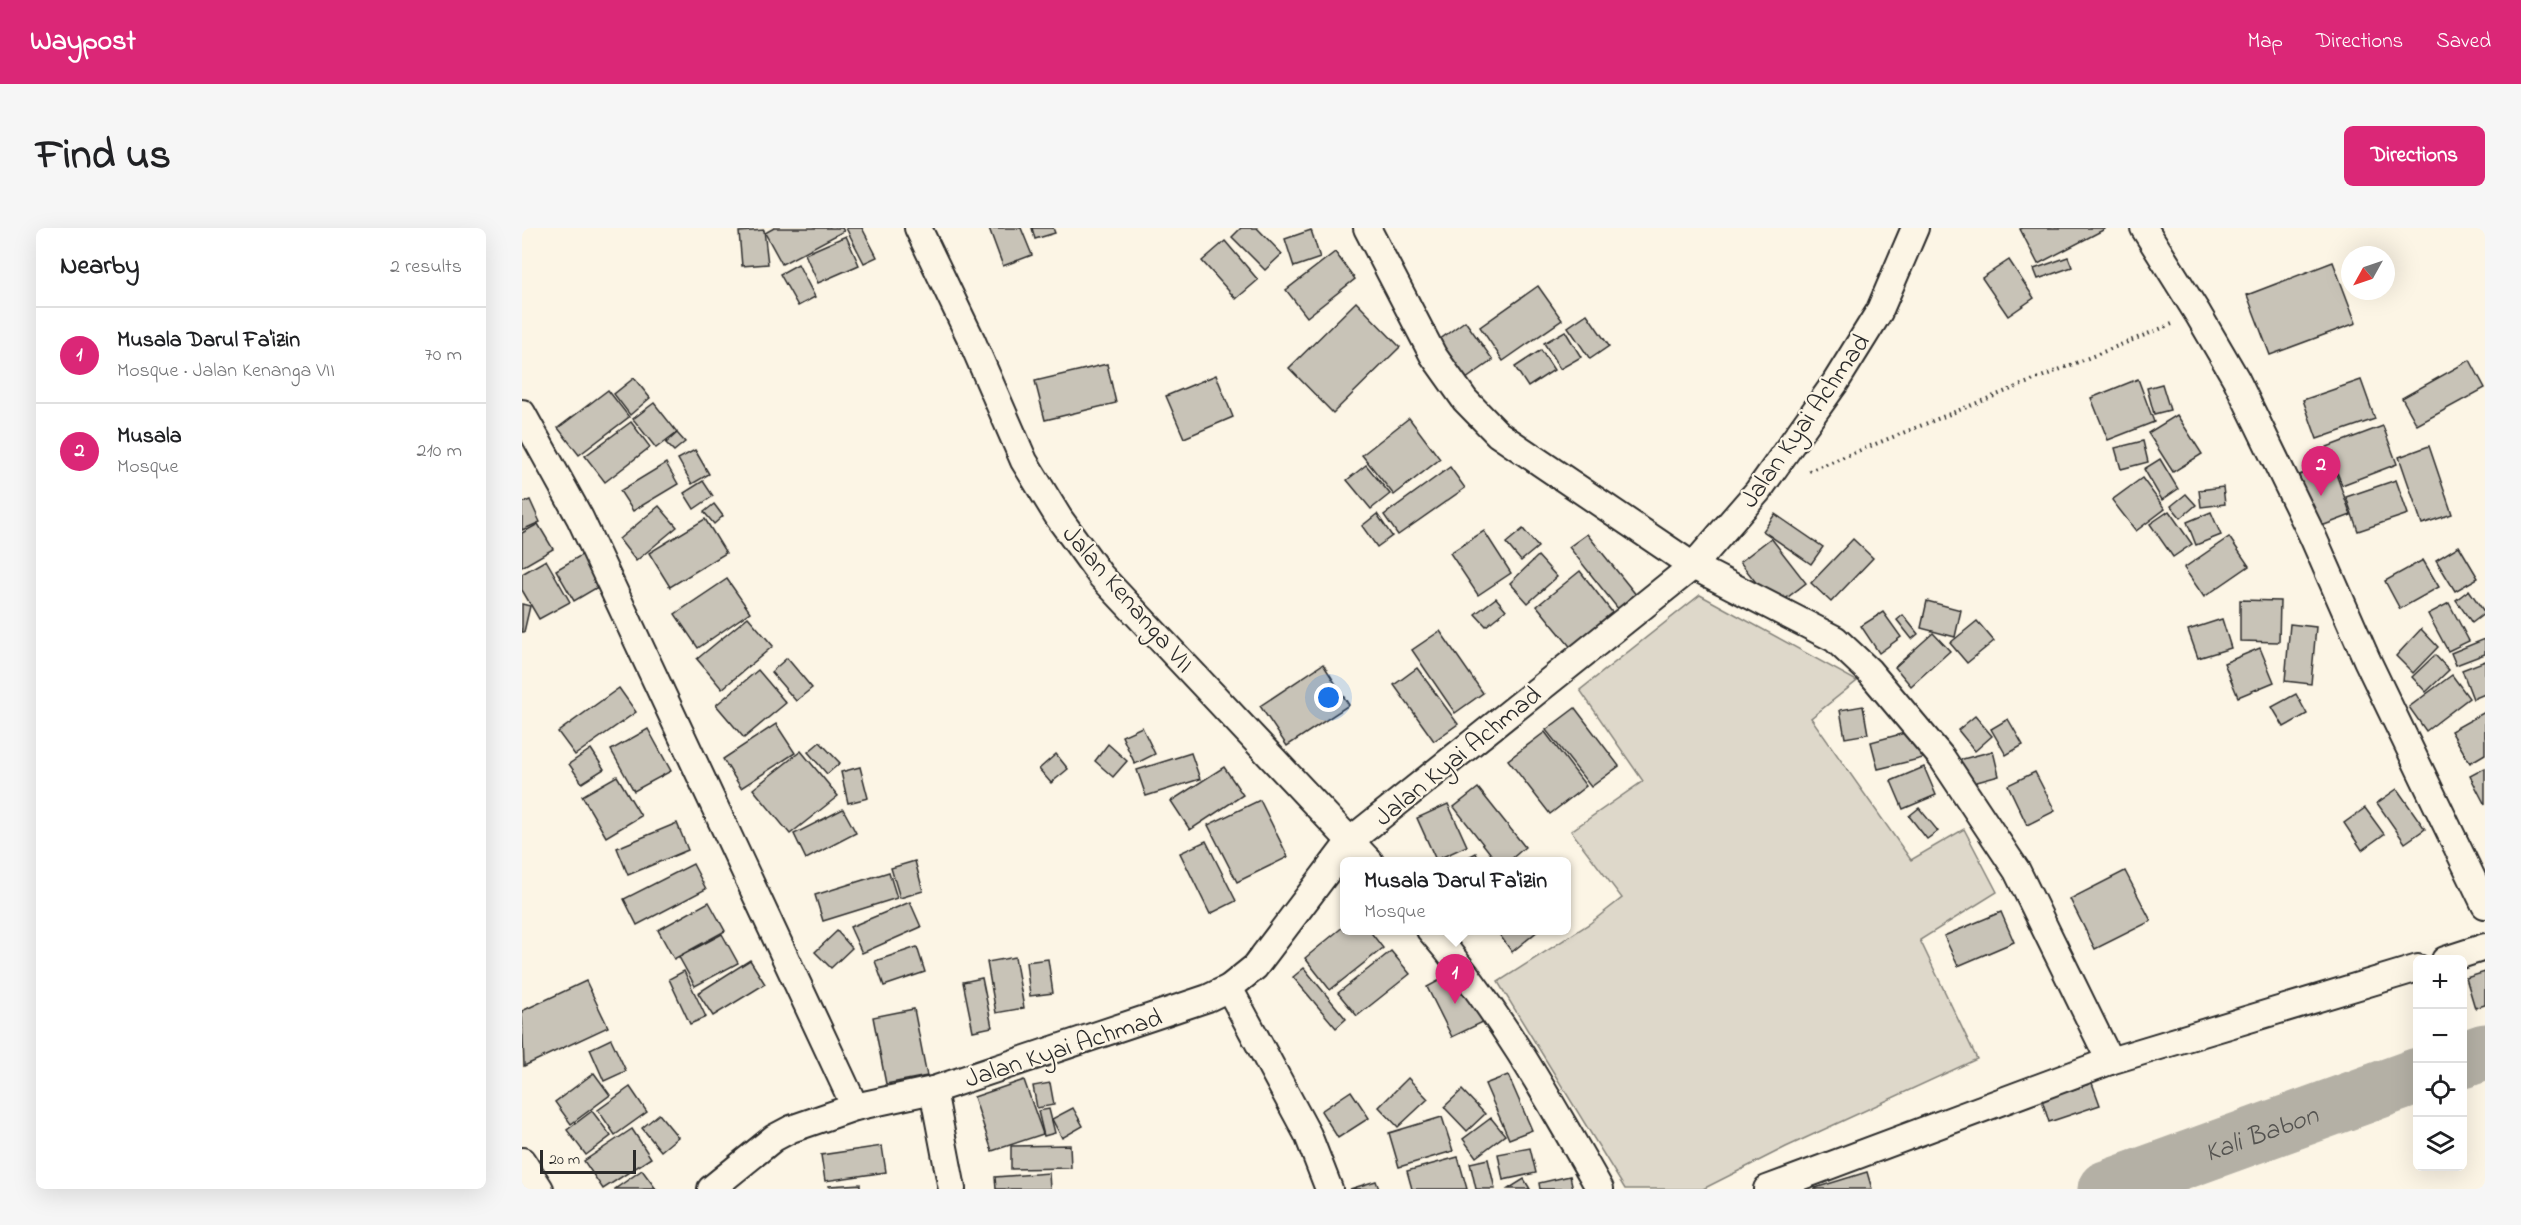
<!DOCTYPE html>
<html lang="en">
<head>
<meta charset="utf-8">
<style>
	body { margin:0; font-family:"Indie Flower",sans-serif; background:#f6f6f6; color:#202124 }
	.controls { position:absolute; right:18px; bottom:18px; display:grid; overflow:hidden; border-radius:9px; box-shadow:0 6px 24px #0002 }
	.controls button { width:54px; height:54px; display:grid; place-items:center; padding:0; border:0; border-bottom:2px solid #e0e0e0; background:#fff; color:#202124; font:30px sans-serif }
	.compass { position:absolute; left:1819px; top:18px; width:54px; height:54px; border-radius:50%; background:#fff; box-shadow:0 6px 24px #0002; rotate:230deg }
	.scale { position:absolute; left:18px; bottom:15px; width:96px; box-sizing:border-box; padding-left:6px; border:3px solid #2b2b2b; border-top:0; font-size:16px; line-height:21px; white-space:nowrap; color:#2b2b2b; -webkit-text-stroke:4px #fcf5e5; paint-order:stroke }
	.you { position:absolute; left:807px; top:470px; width:21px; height:21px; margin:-15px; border:4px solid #fff; border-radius:50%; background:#1a73e8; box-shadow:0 0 0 9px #1a73e833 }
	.badge { display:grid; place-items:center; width:39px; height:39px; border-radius:50%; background:#db2777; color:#fff; font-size:20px; font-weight:700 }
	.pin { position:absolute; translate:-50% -50px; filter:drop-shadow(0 2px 3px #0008) }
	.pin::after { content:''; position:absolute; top:32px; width:21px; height:18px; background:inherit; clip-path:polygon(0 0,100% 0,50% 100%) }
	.popup { position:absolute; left:818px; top:629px; width:231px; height:78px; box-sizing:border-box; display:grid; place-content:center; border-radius:9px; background:#fff; filter:drop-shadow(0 2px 4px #0005); font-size:20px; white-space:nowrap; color:#757577 }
	.popup b { font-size:22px; color:#202124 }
	.popup::after { content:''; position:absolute; left:50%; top:100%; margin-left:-12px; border:12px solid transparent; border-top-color:#fff }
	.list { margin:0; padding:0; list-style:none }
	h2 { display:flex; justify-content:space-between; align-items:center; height:78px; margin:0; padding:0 24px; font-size:26px }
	h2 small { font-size:20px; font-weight:400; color:#757577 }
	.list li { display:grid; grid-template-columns:39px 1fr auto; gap:18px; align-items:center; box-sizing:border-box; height:96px; padding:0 24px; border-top:2px solid #e0e0e0 }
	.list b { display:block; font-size:22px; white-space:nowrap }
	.list p { margin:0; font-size:20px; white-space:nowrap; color:#757577 }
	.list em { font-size:20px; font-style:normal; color:#757577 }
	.icon { flex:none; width:33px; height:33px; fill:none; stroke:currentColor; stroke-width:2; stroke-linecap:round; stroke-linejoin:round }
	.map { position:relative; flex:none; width:1963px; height:961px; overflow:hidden; border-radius:9px }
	header { display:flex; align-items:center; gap:36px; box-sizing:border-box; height:84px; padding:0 30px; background:#db2777; color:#fff }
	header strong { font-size:28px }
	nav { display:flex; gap:33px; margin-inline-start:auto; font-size:21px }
	.intro { display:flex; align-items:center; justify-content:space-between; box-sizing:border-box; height:144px; padding:0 36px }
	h1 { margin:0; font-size:42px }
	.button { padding:15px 27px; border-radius:9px; background:#db2777; color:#fff; font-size:21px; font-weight:700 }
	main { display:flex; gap:36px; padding:0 36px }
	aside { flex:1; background:#fff; border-radius:9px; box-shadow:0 6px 24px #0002 }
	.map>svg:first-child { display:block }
	.green { fill:#ded8ca; stroke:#84827a; stroke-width:1.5 }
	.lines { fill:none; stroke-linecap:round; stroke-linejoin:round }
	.river { stroke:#b4b0a5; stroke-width:57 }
	.building { fill:#c8c3b7; stroke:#2b2b2b; stroke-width:1.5 }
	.minor-casing { stroke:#2b2b2b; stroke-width:30 }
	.path { stroke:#2b2b2b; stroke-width:4; stroke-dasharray:1.5 4.5; stroke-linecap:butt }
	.minor { stroke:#fcf5e5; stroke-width:26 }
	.labels { text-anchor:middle; stroke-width:4.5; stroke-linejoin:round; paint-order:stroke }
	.street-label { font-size:26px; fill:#2b2b2b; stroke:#fcf5e5 }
	.water-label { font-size:27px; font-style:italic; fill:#545350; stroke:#fcf5e5 }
</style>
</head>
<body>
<header>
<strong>Waypost</strong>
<nav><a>Map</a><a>Directions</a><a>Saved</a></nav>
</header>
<div class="intro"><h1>Find us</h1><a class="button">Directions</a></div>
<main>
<aside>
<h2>Nearby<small>2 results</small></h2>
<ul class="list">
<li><span class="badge">1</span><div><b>Musala Darul Fa'izin</b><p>Mosque · Jalan Kenanga VII</p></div><em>70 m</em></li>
<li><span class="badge">2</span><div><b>Musala</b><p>Mosque</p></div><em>210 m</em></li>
</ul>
</aside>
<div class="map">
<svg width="1963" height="961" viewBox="0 0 1963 961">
	<rect width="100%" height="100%" fill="#fcf5e5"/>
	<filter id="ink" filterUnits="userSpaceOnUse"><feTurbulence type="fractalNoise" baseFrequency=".0167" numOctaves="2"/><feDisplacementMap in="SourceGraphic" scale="12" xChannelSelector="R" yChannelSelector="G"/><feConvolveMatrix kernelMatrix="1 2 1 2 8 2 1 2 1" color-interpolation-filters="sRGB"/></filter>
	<g filter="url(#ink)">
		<path class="green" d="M1178 367 1335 453 1289 490 1389 632 1442 601 1475 664 1398 712 1455 831 1264 919 1181 961H1103L976 754 1067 696 1100 670 1049 603 1121 553 1058 462Z"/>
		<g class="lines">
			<g class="river">
				<path d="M1940 832 1963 824"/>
				<path id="s1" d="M1584 961 1896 848"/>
			</g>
		</g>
		<g class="building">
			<path d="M252 0H320L322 3 260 36 243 5Z"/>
			<path d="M324 0H340L355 29 342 35Z"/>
			<path d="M467 0H499L510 27 481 38Z"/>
			<path d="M510 0H531L533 5 513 11Z"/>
			<path d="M719 0H735L760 26 743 42 710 9Z"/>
			<path d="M1501 0H1583V1L1516 36 1498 1Z"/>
			<path d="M242 2 246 36 220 38 217 4Z"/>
			<path d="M789 2 798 30 772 39 763 11Z"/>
			<path d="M324 8 337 37 296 55 283 26Z"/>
			<path d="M703 13 736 52 714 71 680 33Z"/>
			<path d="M813 24 833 51 785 89 764 62Z"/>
			<path d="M1546 29 1550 39 1516 51 1512 41Z"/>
			<path d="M1487 32 1512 70 1486 88 1460 50Z"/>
			<path d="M1811 34 1834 95 1748 127 1725 67Z"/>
			<path d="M276 36 293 69 276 78 258 46Z"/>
			<path d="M1016 58 1040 92 981 133 958 99Z"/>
			<path d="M834 74 878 119 811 185 767 140Z"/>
			<path d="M1065 86 1087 118 1068 131 1046 99Z"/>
			<path d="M943 93 971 132 944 151 917 112Z"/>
			<path d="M1043 103 1059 129 1038 141 1022 115Z"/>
			<path d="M1019 122 1032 142 1006 159 993 139Z"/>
			<path d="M1948 132 1963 160 1895 197 1880 170Z"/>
			<path d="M585 136 594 175 523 192 513 153Z"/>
			<path d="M694 147 711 189 662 210 644 168Z"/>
			<path d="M112 150 128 170 108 187 92 166Z"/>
			<path d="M1616 151 1632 194 1586 212 1569 170Z"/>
			<path d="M1839 152 1853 191 1795 211 1781 172Z"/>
			<path d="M1640 156 1648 182 1632 186 1625 160Z"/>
			<path d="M86 162 107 189 57 227 36 200Z"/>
			<path d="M132 175 155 204 134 220 111 191Z"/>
			<path d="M1655 187 1680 226 1651 244 1626 205Z"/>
			<path d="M887 190 918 231 872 267 840 227Z"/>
			<path d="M109 194 128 219 83 254 63 228Z"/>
			<path d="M1861 198 1875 236 1820 257 1805 219Z"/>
			<path d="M155 205 163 214 152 223 144 215Z"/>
			<path d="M1621 213 1626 234 1599 241 1593 220Z"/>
			<path d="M1907 218 1930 286 1900 296 1877 229Z"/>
			<path d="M173 222 187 246 170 256 156 231Z"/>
			<path d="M1638 231 1656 261 1640 272 1622 241Z"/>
			<path d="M144 235 156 256 111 283 98 263Z"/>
			<path d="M1810 235 1829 287 1789 302 1769 250Z"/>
			<path d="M844 237 868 266 849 281 825 252Z"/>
			<path d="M928 239 943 260 876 307 862 287Z"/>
			<path d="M1620 250 1643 281 1614 303 1590 272Z"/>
			<path d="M1874 252 1886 286 1836 303 1824 269Z"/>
			<path d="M181 253 191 268 172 281 162 265Z"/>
			<path d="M1701 259 1703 276 1679 279 1677 262Z"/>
			<path d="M1664 266 1674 277 1659 290 1649 278Z"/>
			<path d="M8 272 18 294 0 302V275Z"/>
			<path d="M192 276 201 288 192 296 182 284Z"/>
			<path d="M137 278 155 299 114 333 97 311Z"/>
			<path d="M1647 283 1670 316 1651 329 1628 296Z"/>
			<path d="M1689 284 1699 307 1674 317 1665 294Z"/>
			<path d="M855 286 870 308 855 319 840 298Z"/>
			<path d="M1253 286 1301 319 1289 336 1241 303Z"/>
			<path d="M183 291 204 325 148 359 127 325Z"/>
			<path d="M16 296 31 321 0 339V305Z"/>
			<path d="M1001 301 1016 319 999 333 984 315Z"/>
			<path d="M962 303 989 345 956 367 928 325Z"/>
			<path d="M1065 306 1115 368 1097 382 1047 319Z"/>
			<path d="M1707 309 1727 338 1682 369 1662 340Z"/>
			<path d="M1249 310 1284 355 1253 379 1218 334Z"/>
			<path d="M1331 311 1351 330 1309 374 1289 355Z"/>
			<path d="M1937 318 1956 350 1933 363 1914 332Z"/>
			<path d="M68 322 86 353 52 373 34 342Z"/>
			<path d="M1016 328 1035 349 1006 375 988 355Z"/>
			<path d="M24 332 48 374 17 391 0 362V346Z"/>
			<path d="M1901 332 1917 359 1878 381 1863 353Z"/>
			<path d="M1058 343 1093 388 1051 422 1015 378Z"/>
			<path d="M205 351 228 384 176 420 153 386Z"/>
			<path d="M1947 362 1963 385 1950 395 1934 372Z"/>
			<path d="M974 370 984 382 964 398 953 386Z"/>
			<path d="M1718 372 1758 373 1757 414 1718 413Z"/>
			<path d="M1405 373 1439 382 1433 409 1399 400Z"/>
			<path d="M1927 375 1947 413 1926 423 1906 386Z"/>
			<path d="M0 376 8 378 2 404H0Z"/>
			<path d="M1361 384 1379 409 1357 425 1339 398Z"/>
			<path d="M1381 387 1396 406 1390 411 1375 392Z"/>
			<path d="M226 389 251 418 200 461 175 431Z"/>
			<path d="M1700 391 1709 420 1676 430 1666 402Z"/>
			<path d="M1455 393 1472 413 1445 435 1428 415Z"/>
			<path d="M1768 396 1794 399 1789 456 1763 453Z"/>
			<path d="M1899 401 1916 419 1891 445 1874 428Z"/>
			<path d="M918 403 961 465 933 485 890 422Z"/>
			<path d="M1411 405 1428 423 1389 458 1373 439Z"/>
			<path d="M1963 411V426L1934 437 1929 425Z"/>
			<path d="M1738 420 1752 454 1716 469 1702 435Z"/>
			<path d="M1913 427 1927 442 1904 464 1890 449Z"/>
			<path d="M265 430 290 460 274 473 249 444Z"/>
			<path d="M1963 433V466L1951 471 1940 442Z"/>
			<path d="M801 436 827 477 765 518 738 478Z"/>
			<path d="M895 440 936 496 912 513 872 457Z"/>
			<path d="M236 442 264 475 222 510 194 477Z"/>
			<path d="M1930 447 1947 470 1904 503 1887 479Z"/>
			<path d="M97 460 114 484 53 527 36 504Z"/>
			<path d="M1774 466 1785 486 1762 499 1750 479Z"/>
			<path d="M1341 478 1346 506 1323 510 1318 482Z"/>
			<path d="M1053 480 1097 538 1069 559 1024 502Z"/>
			<path d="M1963 484V526L1948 535 1929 503Z"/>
			<path d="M1453 488 1470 508 1453 523 1436 502Z"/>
			<path d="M1486 491 1501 517 1484 527 1469 501Z"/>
			<path d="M254 496 273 525 219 560 201 531Z"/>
			<path d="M620 499 633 526 613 536 600 508Z"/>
			<path d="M126 501 149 543 112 563 89 522Z"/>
			<path d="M1394 502 1401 530 1356 541 1349 514Z"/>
			<path d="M1023 504 1064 558 1028 586 986 532Z"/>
			<path d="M298 514 318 535 305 546 286 524Z"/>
			<path d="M586 516 605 533 591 549 573 533Z"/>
			<path d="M69 521 82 541 60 555 47 536Z"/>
			<path d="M279 523 316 568 268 606 231 561Z"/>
			<path d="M1471 523 1477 548 1444 557 1437 532Z"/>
			<path d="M669 525 678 551 624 568 615 542Z"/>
			<path d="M534 526 546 541 529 555 517 541Z"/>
			<path d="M338 539 346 570 326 575 319 544Z"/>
			<path d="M702 539 721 567 668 602 649 573Z"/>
			<path d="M1402 539 1414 567 1381 581 1369 553Z"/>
			<path d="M1963 540V577L1948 548Z"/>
			<path d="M1513 544 1533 583 1505 597 1486 557Z"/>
			<path d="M95 548 119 588 84 609 60 568Z"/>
			<path d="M956 560 1003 619 986 634H975L932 579Z"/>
			<path d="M1875 561 1903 601 1883 615 1855 575Z"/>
			<path d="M738 572 766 629 715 654 686 597Z"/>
			<path d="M926 576 945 618 914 632 895 590Z"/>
			<path d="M1397 580 1416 603 1405 611 1387 588Z"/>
			<path d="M1843 580 1862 606 1840 622 1822 595Z"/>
			<path d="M321 581 334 605 284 631 272 606Z"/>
			<path d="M155 595 166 622 106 647 95 620Z"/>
			<path d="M684 613 714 673 688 686 658 625Z"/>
			<path d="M954 625 958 634H937Z"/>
			<path d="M393 633 401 663 378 670 369 640Z"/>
			<path d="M171 636 184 661 115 697 102 671Z"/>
			<path d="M1603 643 1629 693 1573 721 1548 671Z"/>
			<path d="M367 644 375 670 301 693 293 667Z"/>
			<path d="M187 674 203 703 152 731 136 702Z"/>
			<path d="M388 674 399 699 340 725 328 699Z"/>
			<path d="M1479 684 1492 714 1436 738 1422 708Z"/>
			<path d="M822 698V702H847L861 720 808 762 783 730Z"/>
			<path d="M974 702H1017L990 724Z"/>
			<path d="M315 703 330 720 309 740 293 724Z"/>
			<path d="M200 706 216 735 173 758 157 729Z"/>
			<path d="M395 719 403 744 362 758 353 733Z"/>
			<path d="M869 723 888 746 835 788 816 765Z"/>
			<path d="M493 729 502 780 474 785 465 734Z"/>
			<path d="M526 731 531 765 508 768 504 734Z"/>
			<path d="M228 732 243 756 191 788 176 765Z"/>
			<path d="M782 740 824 791 814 800 771 749Z"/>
			<path d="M162 743 184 789 168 796 147 751Z"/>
			<path d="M935 743 961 794 930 809 905 759Z"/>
			<path d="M1963 744V777L1953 780 1944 750Z"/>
			<path d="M460 750 470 799 451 803 441 754Z"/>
			<path d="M64 753 86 799 2 838 0 783Z"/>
			<path d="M392 781 405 848 364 856 351 789Z"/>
			<path d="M89 811 104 843 82 853 68 821Z"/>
			<path d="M72 845 88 867 49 896 33 874Z"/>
			<path d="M986 847 1010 902 987 911 963 856Z"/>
			<path d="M886 850 906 871 876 899 857 879Z"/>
			<path d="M502 852 521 906 470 923 452 869Z"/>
			<path d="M528 855 532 877 515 880 511 858Z"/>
			<path d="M1570 855 1578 877 1527 894 1520 872Z"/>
			<path d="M108 859 125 884 93 907 76 882Z"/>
			<path d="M940 862 963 886 945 903 922 879Z"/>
			<path d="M829 863 847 890 816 910 799 883Z"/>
			<path d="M551 880 561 898 540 910 530 891Z"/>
			<path d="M527 881 533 905 522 908 516 883Z"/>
			<path d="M70 883 89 908 64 927 45 902Z"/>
			<path d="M137 886 156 909 139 923 120 900Z"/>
			<path d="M920 889 931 923 877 939 867 905Z"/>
			<path d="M969 890 983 907 954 929 941 911Z"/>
			<path d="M110 901 129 930 81 961 62 933Z"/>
			<path d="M548 917 549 940 489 941V918Z"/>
			<path d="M360 918 364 944 303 953 299 927Z"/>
			<path d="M1008 920 1014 945 981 952 976 926Z"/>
			<path d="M936 929 945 961H890L885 943Z"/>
			<path d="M966 931 973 961H954L948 935Z"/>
			<path d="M120 942 134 961H93Z"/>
			<path d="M1345 944 1350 961H1293V960Z"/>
			<path d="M527 945 528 961H474L473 949Z"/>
			<path d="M1048 948 1051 961H1018L1017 955Z"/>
			<path d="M1002 951 1008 961H986Z"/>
			<path d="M854 953 857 961H828Z"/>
			<path d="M338 956V961H308L307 958Z"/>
		</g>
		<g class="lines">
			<g class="minor-casing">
				<g id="minor">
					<path d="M396 0 449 111 502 233 537 290 579 348 848 634"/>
					<path d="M845 0 911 127 943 172 976 206 1171 338 1313 411 1347 443 1420 530 1495 643 1588 833"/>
					<path d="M1622 0 1676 86 1714 151 1791 309 1845 432 1963 677"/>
					<path d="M0 185 58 290 333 879"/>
					<path d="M908 702C976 780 1027 871 1078 961"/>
					<path d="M1923 732 1963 719"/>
					<path d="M707 760 786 907 807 961"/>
					<path d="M411 862 430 961"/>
					<path d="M0 933 18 961"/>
					<path d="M189 961 252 910 269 901 333 879 411 862 686 770 707 760 733 739 829 612 1171 338 1236 263 1313 155 1357 84 1393 0"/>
					<path d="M1245 961 1588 833 1896 740"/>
				</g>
			</g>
			<path class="path" d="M1287 243 1650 96"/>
			<use href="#minor" class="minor"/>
		</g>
	</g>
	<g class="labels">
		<g class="street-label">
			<text transform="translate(1282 192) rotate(-55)" y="9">Jalan Kyai Achmad</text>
			<text transform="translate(607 370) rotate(49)" y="9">Jalan Kenanga VII</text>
			<text transform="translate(935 527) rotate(-39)" y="9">Jalan Kyai Achmad</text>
			<text transform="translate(541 819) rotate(-18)" y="9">Jalan Kyai Achmad</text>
		</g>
		<g class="water-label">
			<text dy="9" stroke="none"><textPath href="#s1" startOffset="165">Kali Babon</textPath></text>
		</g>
	</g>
</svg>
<div class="controls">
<button>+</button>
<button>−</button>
<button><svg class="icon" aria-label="locate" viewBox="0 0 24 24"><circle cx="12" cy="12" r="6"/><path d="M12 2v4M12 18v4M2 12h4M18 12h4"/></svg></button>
<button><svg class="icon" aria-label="layers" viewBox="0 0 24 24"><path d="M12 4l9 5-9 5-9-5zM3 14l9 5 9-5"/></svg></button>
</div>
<svg class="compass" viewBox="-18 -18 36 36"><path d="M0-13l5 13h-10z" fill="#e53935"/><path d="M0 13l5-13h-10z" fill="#757577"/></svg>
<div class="scale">20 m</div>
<div class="you"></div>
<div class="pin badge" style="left:933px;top:776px">1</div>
<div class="popup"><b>Musala Darul Fa'izin</b>Mosque</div>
<div class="pin badge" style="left:1799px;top:268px">2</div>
</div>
</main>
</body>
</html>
